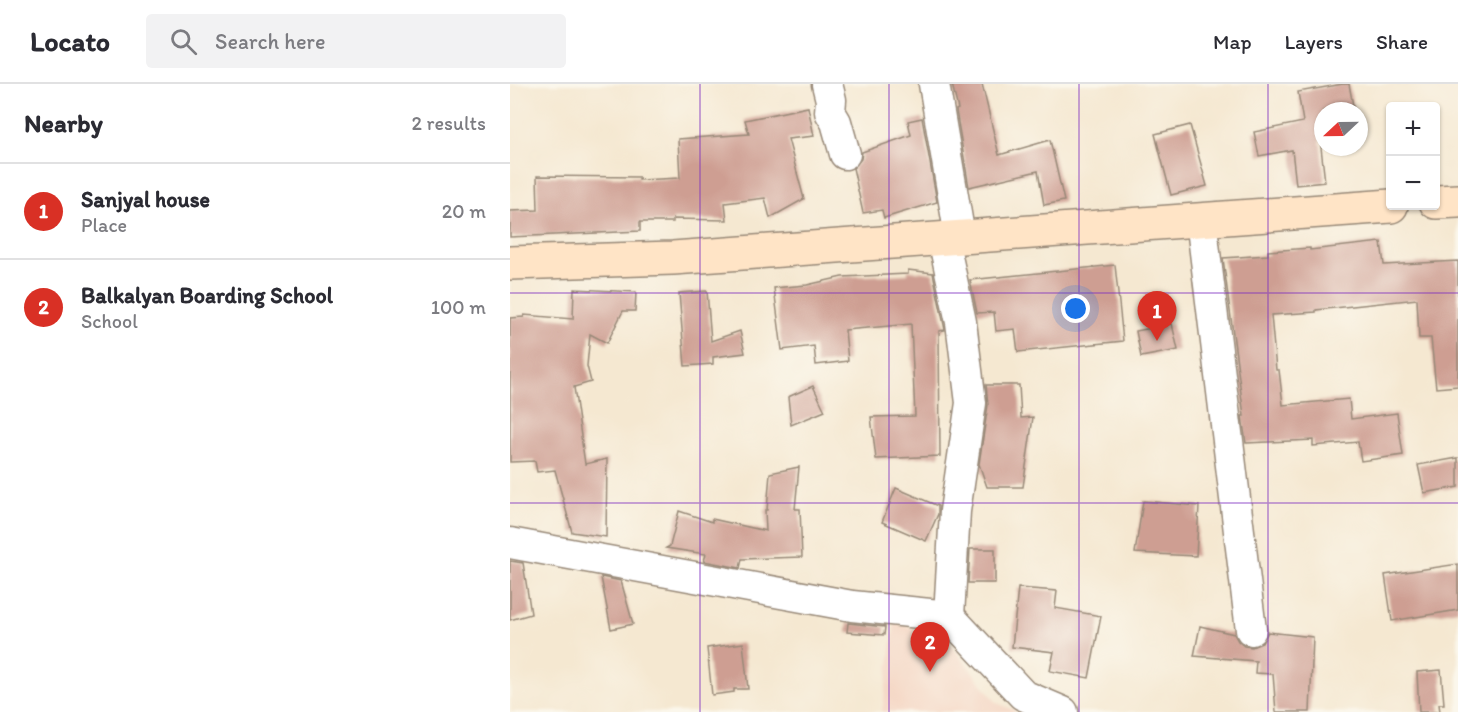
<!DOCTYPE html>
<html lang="en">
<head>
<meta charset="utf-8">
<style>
	body { margin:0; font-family:Itim,sans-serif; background:#f2f2f3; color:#2b2b33 }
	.controls { position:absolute; right:18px; top:18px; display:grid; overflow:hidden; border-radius:6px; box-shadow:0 2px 4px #0004 }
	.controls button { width:54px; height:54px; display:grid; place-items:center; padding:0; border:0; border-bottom:2px solid #e1e1e2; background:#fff; color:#2b2b33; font:30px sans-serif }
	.compass { position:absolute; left:804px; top:18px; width:54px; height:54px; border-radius:50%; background:#fff; box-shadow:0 2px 4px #0004; rotate:248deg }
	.you { position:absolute; left:566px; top:225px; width:21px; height:21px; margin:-15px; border:4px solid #fff; border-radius:50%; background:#1a73e8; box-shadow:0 0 0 9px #1a73e833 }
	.badge { display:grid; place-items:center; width:39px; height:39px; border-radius:50%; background:#d93025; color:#fff; font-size:20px; font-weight:700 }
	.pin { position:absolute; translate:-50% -50px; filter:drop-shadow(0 2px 3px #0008) }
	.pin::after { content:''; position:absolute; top:32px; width:21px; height:18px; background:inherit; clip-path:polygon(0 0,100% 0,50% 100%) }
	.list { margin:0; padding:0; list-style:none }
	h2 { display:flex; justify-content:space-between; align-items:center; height:78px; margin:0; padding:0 24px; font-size:26px }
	h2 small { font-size:20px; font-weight:400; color:#7c7c81 }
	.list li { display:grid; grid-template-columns:39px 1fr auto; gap:18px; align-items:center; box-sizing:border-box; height:96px; padding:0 24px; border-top:2px solid #e1e1e2 }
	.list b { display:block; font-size:22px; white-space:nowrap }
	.list p { margin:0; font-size:20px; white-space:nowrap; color:#7c7c81 }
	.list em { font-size:20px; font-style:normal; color:#7c7c81 }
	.icon { flex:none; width:33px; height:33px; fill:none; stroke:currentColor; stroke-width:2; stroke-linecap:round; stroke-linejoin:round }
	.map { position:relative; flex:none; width:948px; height:628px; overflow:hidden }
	header { display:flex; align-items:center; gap:36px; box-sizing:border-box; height:84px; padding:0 30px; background:#fff; border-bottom:2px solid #e1e1e2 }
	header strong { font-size:28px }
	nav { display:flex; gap:33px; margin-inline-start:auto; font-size:21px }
	.search { width:420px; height:54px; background:#f2f2f3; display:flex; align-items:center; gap:15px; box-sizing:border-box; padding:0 21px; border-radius:6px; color:#7c7c81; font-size:22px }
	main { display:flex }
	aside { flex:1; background:#fff }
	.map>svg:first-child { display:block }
	.built { fill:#f4d3c0 }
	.building { fill:#ce9e92 }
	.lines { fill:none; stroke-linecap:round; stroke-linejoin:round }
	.street-casing { stroke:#988978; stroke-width:33 }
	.secondary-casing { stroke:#988978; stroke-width:36 }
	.street { stroke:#fff; stroke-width:30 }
	.secondary { stroke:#ffe4c6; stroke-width:33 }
	.grid { fill:none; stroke:#7b2cbf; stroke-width:1.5; stroke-opacity:0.55 }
</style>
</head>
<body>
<header>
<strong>Locato</strong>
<div class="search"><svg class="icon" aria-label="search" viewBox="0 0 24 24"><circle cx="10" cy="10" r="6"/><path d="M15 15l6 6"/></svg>Search here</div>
<nav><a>Map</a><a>Layers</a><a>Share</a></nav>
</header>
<main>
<aside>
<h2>Nearby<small>2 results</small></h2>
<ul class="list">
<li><span class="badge">1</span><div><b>Sanjyal house</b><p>Place</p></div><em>20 m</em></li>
<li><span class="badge">2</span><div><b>Balkalyan Boarding School</b><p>School</p></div><em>100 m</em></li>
</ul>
</aside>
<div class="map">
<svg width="948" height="628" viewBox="0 0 948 628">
	<rect width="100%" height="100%" fill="#fbf7ec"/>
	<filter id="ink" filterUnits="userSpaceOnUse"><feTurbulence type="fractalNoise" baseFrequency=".0167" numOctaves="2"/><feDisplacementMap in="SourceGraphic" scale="12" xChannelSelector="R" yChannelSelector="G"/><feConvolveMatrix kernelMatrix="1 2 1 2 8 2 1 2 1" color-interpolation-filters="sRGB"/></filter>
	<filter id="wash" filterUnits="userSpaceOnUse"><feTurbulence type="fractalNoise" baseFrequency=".008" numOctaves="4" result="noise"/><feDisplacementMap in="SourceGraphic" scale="24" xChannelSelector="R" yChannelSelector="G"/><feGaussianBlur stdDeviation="1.35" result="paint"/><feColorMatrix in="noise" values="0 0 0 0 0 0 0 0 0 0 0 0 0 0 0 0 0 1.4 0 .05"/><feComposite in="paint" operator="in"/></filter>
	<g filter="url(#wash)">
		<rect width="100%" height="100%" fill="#f5e8d1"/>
		<path class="built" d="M385 538 438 557 487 619 508 628H372Z"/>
		<g id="blocks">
			<g class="building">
				<path d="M442 0H472L489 71 540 56 554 117 534 121 528 87 459 103 446 26 448 25Z"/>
				<path d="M833 0H839L844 27H813V46H809L815 98 786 101 782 66 749 72 744 48 793 38 788 8Z"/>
				<path d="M298 23 304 52 278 55 294 115 260 134 255 114 215 119 217 136 163 135V138H130V147L0 153V127L28 126 27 92 129 93V96L170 94 168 55 239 50 235 36Z"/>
				<path d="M412 34 427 118 374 134 372 126 353 129 343 84 351 75 352 68 401 51 398 37Z"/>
				<path d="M680 41 697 102 661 111 645 50Z"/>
				<path d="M871 158 874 181 948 177V302L926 304 921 254H909L907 215 806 226V228L761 231 766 286H769L773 321 839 315 841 335 887 329 893 371 851 377 848 358 803 362V356L736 359 732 332H734L713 174 758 171V167L800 164V166Z"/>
				<path d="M605 181 613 257 508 268 505 245 486 247 484 228 467 229 460 196Z"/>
				<path d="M398 186 423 189 434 241 435 246 429 247 430 372 366 375 361 333 405 332 401 240 335 246 338 277 306 281 304 262 272 266 264 204 297 201 332 193 398 190Z"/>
				<path d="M64 205 126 208 125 227H113L97 259 80 250 77 282 81 298 64 303 75 380 97 375 96 453 62 448 45 386 27 388 25 377 0 378V234L14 233V231L63 235Z"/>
				<path d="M197 207 201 257 230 247 235 269 203 273V280L175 282 169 209Z"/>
				<path d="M662 240 668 266 631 273 626 247Z"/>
				<path d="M476 301H509L511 334 523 333 513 403H477L469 380 478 321Z"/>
				<path d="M303 302 315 327 281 341 278 313Z"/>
				<path d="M948 374V403L914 409 908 381Z"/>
				<path d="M289 383 285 425H290L292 473 232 475 230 484 194 477 196 470 156 464 160 462 169 427 202 438V435L256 447 255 426H257L260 389Z"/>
				<path d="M386 404 428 422V430L416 457 372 438Z"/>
				<path d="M633 417 689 422 686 472 625 469Z"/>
				<path d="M460 465H485V499H458Z"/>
				<path d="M0 477 13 479 21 530 0 536Z"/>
				<path d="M948 480V526L882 537 875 491Z"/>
				<path d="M91 493 111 497 123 540 101 545Z"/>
				<path d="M508 504 547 507 545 524 591 532 579 594 540 587 544 568 502 563Z"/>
				<path d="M338 539 375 543 374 551 337 548Z"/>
				<path d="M690 542 724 550 728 557 734 562 742 563 752 559 758 548 803 553 800 628H766L763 590 745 589 746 577 684 572Z"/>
				<path d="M233 559 238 605H224V608L202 611 197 564Z"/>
				<path d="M931 586 934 620H929L930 628H909L907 588Z"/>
			</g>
		</g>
	</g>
	<g filter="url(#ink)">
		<use href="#blocks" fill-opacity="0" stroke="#988978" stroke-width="1.5"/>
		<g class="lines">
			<g class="street-casing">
				<g id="street">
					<path d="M317 0 321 16 320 28 326 38 335 70"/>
					<path d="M424 0 450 153"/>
					<path d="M691 135 741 546"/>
					<path d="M433 154 451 238 461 319 445 427 439 532"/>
					<path d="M0 459 342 522 439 532 513 611 553 628"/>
				</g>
			</g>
			<g class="secondary-casing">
				<g id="secondary">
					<path d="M926 118 948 117"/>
					<path d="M0 179 163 174 881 122"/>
				</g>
			</g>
			<use href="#street" class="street"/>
			<use href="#secondary" class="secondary"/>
		</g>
	</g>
	<path class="grid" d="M190 0V628M379 0V628M569 0V628M758 0V628M0 209H948M0 419H948"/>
</svg>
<div class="controls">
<button>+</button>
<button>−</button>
</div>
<svg class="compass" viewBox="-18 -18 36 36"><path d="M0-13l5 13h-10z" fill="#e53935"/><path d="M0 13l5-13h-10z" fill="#7c7c81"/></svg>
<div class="you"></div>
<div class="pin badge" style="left:647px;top:257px">1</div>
<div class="pin badge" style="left:420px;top:588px">2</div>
</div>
</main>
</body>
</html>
